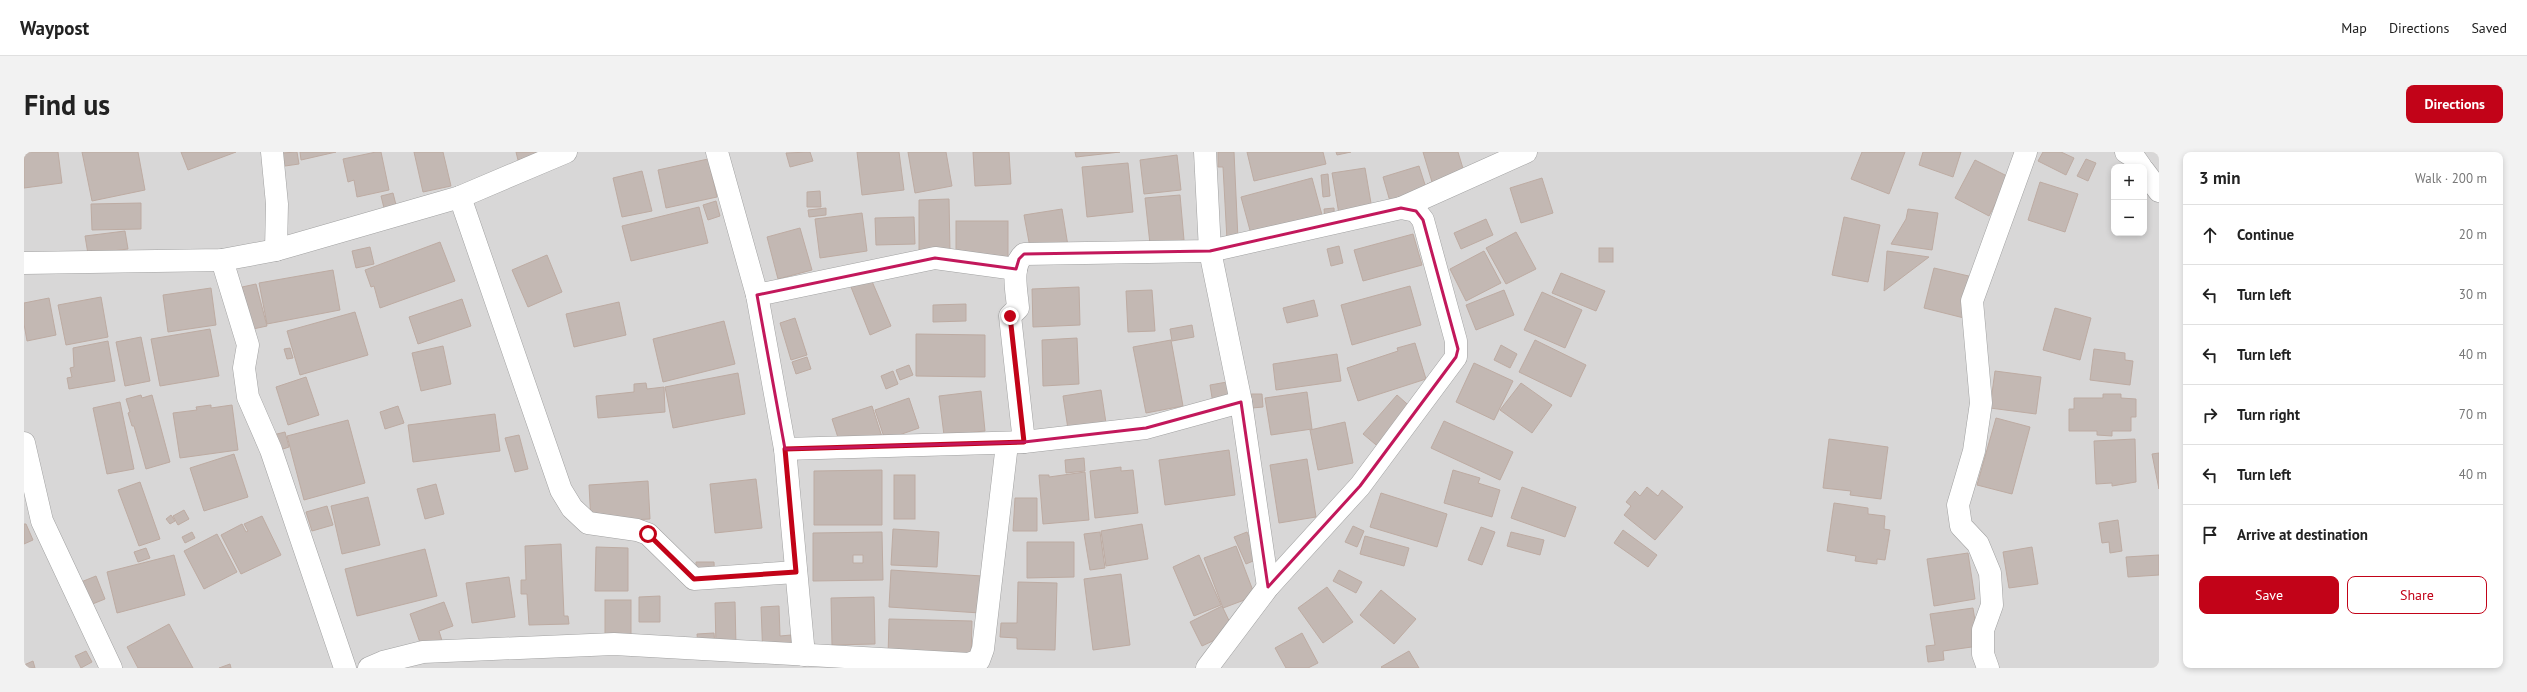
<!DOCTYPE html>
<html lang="en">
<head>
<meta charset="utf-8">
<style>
	body { margin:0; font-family:"PT Sans",sans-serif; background:#f2f2f2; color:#222 }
	.controls { position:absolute; right:12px; top:12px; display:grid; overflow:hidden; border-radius:8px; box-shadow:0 2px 6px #0003 }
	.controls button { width:36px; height:36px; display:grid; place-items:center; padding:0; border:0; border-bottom:1px solid #e0e0e0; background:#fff; color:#222; font:20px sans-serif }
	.stop { position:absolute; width:12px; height:12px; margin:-9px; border:3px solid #c20318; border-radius:50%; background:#fff }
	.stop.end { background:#c20318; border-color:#fff; box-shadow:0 1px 4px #0008 }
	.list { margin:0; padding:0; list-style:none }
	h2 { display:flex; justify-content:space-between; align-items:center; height:52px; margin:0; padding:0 16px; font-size:17px }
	h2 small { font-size:13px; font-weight:400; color:#767676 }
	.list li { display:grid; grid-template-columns:26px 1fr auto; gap:12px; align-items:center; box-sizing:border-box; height:60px; padding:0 16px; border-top:1px solid #e0e0e0 }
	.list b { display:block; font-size:15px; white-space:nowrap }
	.list em { font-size:13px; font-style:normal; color:#767676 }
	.actions { display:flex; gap:8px; padding:12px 16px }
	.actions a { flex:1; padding:9px 0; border:1px solid #c20318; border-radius:8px; text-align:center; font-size:14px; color:#c20318 }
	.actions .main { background:#c20318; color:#fff }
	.icon { flex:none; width:22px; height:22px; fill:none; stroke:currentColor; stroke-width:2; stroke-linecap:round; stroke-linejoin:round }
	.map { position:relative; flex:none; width:2135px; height:516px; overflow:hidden; border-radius:8px }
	header { display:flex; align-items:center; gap:24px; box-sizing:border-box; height:56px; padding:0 20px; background:#fff; border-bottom:1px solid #e0e0e0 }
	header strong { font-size:19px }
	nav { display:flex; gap:22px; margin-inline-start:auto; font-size:14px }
	.intro { display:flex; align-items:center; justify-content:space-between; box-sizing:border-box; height:96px; padding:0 24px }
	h1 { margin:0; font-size:28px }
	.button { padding:10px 18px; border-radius:8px; background:#c20318; color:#fff; font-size:14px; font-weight:700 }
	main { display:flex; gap:24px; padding:0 24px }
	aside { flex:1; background:#fff; border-radius:8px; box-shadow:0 2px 6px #0003 }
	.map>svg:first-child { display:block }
	.residential { fill:#d8d7d7; fill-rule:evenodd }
	.building { fill:#c3b8b3; stroke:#bdaba2; fill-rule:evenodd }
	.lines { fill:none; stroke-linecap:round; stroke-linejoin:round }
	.minor-casing { stroke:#a1a1a1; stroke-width:23 }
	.minor { stroke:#fff; stroke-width:22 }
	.route { stroke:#c20318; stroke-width:5 }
	.marked { fill:none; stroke:#c2185b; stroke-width:3; stroke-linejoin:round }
</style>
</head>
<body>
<header>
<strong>Waypost</strong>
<nav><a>Map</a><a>Directions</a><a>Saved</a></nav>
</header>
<div class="intro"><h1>Find us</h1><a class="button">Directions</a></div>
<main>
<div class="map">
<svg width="2135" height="516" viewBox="0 0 2135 516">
	<rect width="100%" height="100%" fill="#ece7e0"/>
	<path class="residential" d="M0 0H2135V516H0ZM2090 15H2120V81H2090Z"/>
	<g class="building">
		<path d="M0 0H34L38 31 0 36Z"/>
		<path d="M58 0H114L121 38 68 49Z"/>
		<path d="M157 0H212L164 18Z"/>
		<path d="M273 0 275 12 261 14 258 1Z"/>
		<path d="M276 0H312L277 8Z"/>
		<path d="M352 0H357L365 38 333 45 330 28 324 30 319 7Z"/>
		<path d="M390 0H419L427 34 399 40Z"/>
		<path d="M492 0H517V3L494 8Z"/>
		<path d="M786 0 789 9 766 15 762 1Z"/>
		<path d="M833 0H875L880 38 838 43Z"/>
		<path d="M884 0H922L928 34 891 41Z"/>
		<path d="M949 0H985L987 32 951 34Z"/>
		<path d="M1051 0H1096L1052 5Z"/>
		<path d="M1194 0H1210L1214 87 1203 88 1199 15H1194Z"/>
		<path d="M1223 0H1299L1302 12 1230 29Z"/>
		<path d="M1312 0H1327L1313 3Z"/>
		<path d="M1399 0H1434L1444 33 1407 44 1403 32 1408 30Z"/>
		<path d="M1838 0H1881L1865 42 1827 27Z"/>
		<path d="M1899 0H1937L1929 25 1895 13Z"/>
		<path d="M2019 0H2037L2050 6 2042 23 2014 9Z"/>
		<path d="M1153 3 1157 38 1120 42 1116 8Z"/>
		<path d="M684 7 693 45 642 56 634 18Z"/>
		<path d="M2062 7 2072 11 2064 29 2053 24Z"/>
		<path d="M1951 8 1985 25 1965 64 1931 46Z"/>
		<path d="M1104 11 1109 60 1063 65 1058 15Z"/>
		<path d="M1395 14 1404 42 1367 53 1359 25Z"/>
		<path d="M1341 16 1348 57 1315 62 1308 21Z"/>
		<path d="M618 19 628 59 598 65 589 26Z"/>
		<path d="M1304 22 1306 44 1299 45 1297 23Z"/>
		<path d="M1288 26 1298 63 1227 82 1217 45Z"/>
		<path d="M1518 26 1529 61 1497 71 1486 36Z"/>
		<path d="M2016 30 2054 42 2041 80 2004 68Z"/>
		<path d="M796 39 797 55H783V40Z"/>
		<path d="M369 41 373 57 361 60 357 44Z"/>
		<path d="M1156 43 1160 88 1126 92 1121 46Z"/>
		<path d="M925 47 926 101H895V48Z"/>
		<path d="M692 49 696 64 684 68 679 53Z"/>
		<path d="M117 51V77L68 78 67 52Z"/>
		<path d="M675 55 684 91 607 109 598 74Z"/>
		<path d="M802 56V63L785 65 784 58Z"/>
		<path d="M1310 56 1311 79H1302L1300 57Z"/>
		<path d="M1038 57 1044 94 1007 101 1000 63Z"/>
		<path d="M1884 57 1914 61 1908 98 1867 92 1882 67Z"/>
		<path d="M838 61 843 99 796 106 791 67Z"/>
		<path d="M890 65 891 92 852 93 851 66Z"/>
		<path d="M1820 65 1856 73 1844 130 1808 123Z"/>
		<path d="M1462 67 1469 83 1437 97 1430 81Z"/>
		<rect x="932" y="69" width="52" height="37"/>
		<path d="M776 76 788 118 754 127 743 85Z"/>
		<path d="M101 79 104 97 64 102 61 84Z"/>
		<path d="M1492 80 1512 117 1482 132 1462 96Z"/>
		<path d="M1389 82 1398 113 1339 129 1330 98Z"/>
		<path d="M416 90 431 129 356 156 350 134 347 135 341 118Z"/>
		<path d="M1315 94 1319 111 1307 114 1303 97Z"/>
		<path d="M346 95 350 112 332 116 328 99Z"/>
		<rect x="1575" y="96" width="14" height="14"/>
		<path d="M1460 99 1477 131 1442 149 1426 117Z"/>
		<path d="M1863 99 1905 105 1860 139Z"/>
		<path d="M523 103 538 140 504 155 488 118Z"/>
		<path d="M1910 116 1949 125 1940 166 1900 156Z"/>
		<path d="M309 118 316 158 243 172 235 131Z"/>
		<path d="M1537 121 1581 139 1572 159 1528 141Z"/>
		<path d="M847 127 867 174 846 183 827 135Z"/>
		<path d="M232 132 243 174 229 177 218 135Z"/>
		<path d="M1386 134 1397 173 1328 193 1317 153Z"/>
		<path d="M1055 135 1056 173 1009 175 1008 137Z"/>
		<path d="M187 136 192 173 144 180 139 143Z"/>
		<path d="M1128 138 1131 179 1104 180 1102 139Z"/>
		<path d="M1480 138 1490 163 1452 178 1442 153Z"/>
		<path d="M1518 140 1558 158 1541 196 1500 178Z"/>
		<path d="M77 145 84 185 42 193 34 153Z"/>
		<path d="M25 146 32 183 3 189 0 172V151Z"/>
		<path d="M438 147 447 174 394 192 385 165Z"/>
		<path d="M1290 148 1294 164 1263 171 1259 156Z"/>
		<path d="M595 150 602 183 550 195 542 162Z"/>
		<path d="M942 152V169L909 170V153Z"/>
		<path d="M2031 156 2067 166 2056 208 2019 198Z"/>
		<path d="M331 160 344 203 276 223 263 179Z"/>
		<path d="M771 166 783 203 767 208 756 171Z"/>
		<path d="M700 169 711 212 639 230 629 187Z"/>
		<path d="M1168 173 1170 185 1148 189 1146 177Z"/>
		<path d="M186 177 195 224 136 234 127 187Z"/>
		<path d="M892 182 961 183V225L892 224Z"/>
		<path d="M117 185 126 229 101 234 92 190Z"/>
		<path d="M1053 186 1055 232 1019 234 1018 188Z"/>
		<path d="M1147 188 1159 254 1122 261 1109 195Z"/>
		<path d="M1511 188 1562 213 1547 245 1495 220Z"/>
		<path d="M84 189 91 229 45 237 43 226 48 225 46 216 50 215 49 196Z"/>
		<path d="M1391 191 1402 227 1334 249 1323 216 1374 199 1373 196Z"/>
		<path d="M1477 193 1493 202 1486 216 1470 208Z"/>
		<path d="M419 194 427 232 397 239 388 201Z"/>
		<path d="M266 196 269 206 263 207 260 197Z"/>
		<path d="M2070 197 2101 201V208L2109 209 2106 233 2066 228Z"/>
		<path d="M1313 202 1317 229 1252 238 1249 212Z"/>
		<path d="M783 205 787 217 772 222 768 210Z"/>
		<path d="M1450 211 1489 229 1470 268 1432 250Z"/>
		<path d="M885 213 889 223 876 228 872 218Z"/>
		<path d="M869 219 874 232 862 237 857 224Z"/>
		<path d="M1971 219 2017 225 2012 262 1966 256Z"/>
		<path d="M714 221 721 262 649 276 641 235Z"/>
		<path d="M282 225 295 263 264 273 252 235Z"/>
		<path d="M1203 230 1208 261 1191 264 1186 233Z"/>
		<path d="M622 231 623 237 640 235 641 260 574 266 572 244 610 240V232Z"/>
		<path d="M1497 231 1528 253 1508 281 1476 258Z"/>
		<path d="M1077 238 1082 271 1044 277 1039 244Z"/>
		<path d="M957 239 961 279 920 283 915 244Z"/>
		<path d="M1283 240 1288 277 1247 283 1241 246Z"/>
		<path d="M1227 242H1238L1239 255 1228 256Z"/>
		<path d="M2079 242H2097V246L2112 247V265H2107V279H2088V284L2073 283V279H2045V257H2050V246H2079Z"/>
		<path d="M117 243 118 246 128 243 146 310 122 317 110 274H108L104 261 106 260 102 247Z"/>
		<path d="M1373 243 1390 258 1357 297 1339 282Z"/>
		<path d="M885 246 895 276 861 288 851 258Z"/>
		<path d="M96 250 110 317 83 322 69 256Z"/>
		<path d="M187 253V256L208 253 214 298 156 306 149 261 173 258 172 255Z"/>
		<path d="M374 254 380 271 361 277 356 260Z"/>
		<path d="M848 254 858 285 818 298 808 267Z"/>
		<path d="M471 262 476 299 389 310 384 273Z"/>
		<path d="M1972 266 2006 275 1988 342 1953 333Z"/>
		<path d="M324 268 341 331 280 348 263 284Z"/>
		<path d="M1420 269 1489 300 1476 328 1407 296Z"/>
		<path d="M1321 270 1329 311 1294 318 1286 278Z"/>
		<path d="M261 280 265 295 253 299 249 283Z"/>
		<path d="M495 283 504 317 491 320 481 286Z"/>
		<path d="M1805 287 1864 295 1857 347 1826 343 1827 339 1799 336Z"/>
		<path d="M2111 287 2112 330 2088 334V331L2072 332 2070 289Z"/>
		<path d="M1205 298 1211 343 1141 353 1135 308Z"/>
		<path d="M2135 301V337L2128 302Z"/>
		<path d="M210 302 224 345 180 359 166 316Z"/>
		<path d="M1060 306 1061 319 1042 321 1041 308Z"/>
		<path d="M1283 307 1292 365 1255 371 1246 313Z"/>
		<path d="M1097 315V319L1109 318 1114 361 1071 366 1066 319Z"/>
		<path d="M858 318V373H790V319Z"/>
		<path d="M1429 318 1456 326 1454 331 1476 338 1468 365 1420 351Z"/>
		<path d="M1061 320 1065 368 1019 372 1015 323H1025V325Z"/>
		<rect x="870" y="323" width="21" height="44"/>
		<path d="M732 327 738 376 691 381 686 332Z"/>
		<path d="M624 329 626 367 567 370 565 333Z"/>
		<path d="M116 330 136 387 115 394 94 338Z"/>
		<path d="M412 332 420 362 401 367 393 337Z"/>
		<path d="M1498 335 1552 355 1541 385 1487 366Z"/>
		<path d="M1623 335 1634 344 1638 338 1659 355 1631 388 1600 363 1607 354 1602 350 1611 339 1616 344Z"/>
		<path d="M1357 341 1423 362 1413 395 1346 375Z"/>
		<path d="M344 345 356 393 318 402 307 354Z"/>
		<path d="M991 346H1013V379H989Z"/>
		<path d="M1810 351 1844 356V362L1861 364 1860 377 1866 378 1861 408 1853 407V412L1831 409 1832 404 1803 399Z"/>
		<path d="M303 354 309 373 288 379 282 360Z"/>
		<path d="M160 358 165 367 154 373 149 364Z"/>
		<path d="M147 363 151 369 146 372 142 367Z"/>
		<path d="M238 364 257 403 217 422 197 383 218 372 222 380 224 379 220 372Z"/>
		<path d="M2094 368 2098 399 2086 401 2085 390 2078 391 2075 371Z"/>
		<path d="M0 372H2L9 388 0 392Z"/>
		<path d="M1118 372 1124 407 1082 414 1077 379Z"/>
		<path d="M1329 374 1340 379 1333 395 1321 390Z"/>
		<path d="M1457 375 1471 380 1458 413 1444 408Z"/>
		<path d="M869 377 915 380 913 415 867 413Z"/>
		<path d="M1599 378 1633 403 1624 415 1590 391Z"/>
		<path d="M168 380 171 386 161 391 158 385Z"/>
		<path d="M858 380 859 428 789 429V381ZM829 403H839V411H829Z"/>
		<path d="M1076 380 1081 416 1066 418 1060 382Z"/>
		<path d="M1223 380 1234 407 1222 412 1210 385Z"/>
		<path d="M1487 380 1520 388 1516 403 1483 394Z"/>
		<path d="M193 382 213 420 180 437 160 399Z"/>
		<path d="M1341 384 1385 396 1380 414 1336 402Z"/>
		<path d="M1003 390H1050V425L1003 426Z"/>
		<path d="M537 392 540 464H544L545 472 505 473 503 442H497V428H502L501 394Z"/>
		<path d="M1212 394 1231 444 1199 456 1180 406Z"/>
		<path d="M572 395 604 396V439H571Z"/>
		<path d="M2008 395 2014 432 1985 436 1979 400Z"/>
		<path d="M122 396 126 406 114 410 110 400Z"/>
		<path d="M401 397 413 444 333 464 321 417Z"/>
		<path d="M1944 401 1951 447 1910 454 1903 407Z"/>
		<path d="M150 403 161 443 93 461 83 420Z"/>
		<path d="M1175 403 1197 453 1170 464 1149 415Z"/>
		<path d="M2135 403V423L2104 425 2102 405Z"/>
		<path d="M672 410H690L691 433H672Z"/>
		<path d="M867 418 958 424 956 461 865 455Z"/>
		<path d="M1315 418 1338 430 1332 441 1309 429Z"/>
		<path d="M1097 422 1106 493 1069 498 1060 427Z"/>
		<path d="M72 424 81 447 66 453 57 430Z"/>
		<path d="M485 425 491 465 448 471 442 431Z"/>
		<path d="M994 430 1033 431 1031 498 993 497V486L976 485 977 471H993Z"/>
		<path d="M1303 435 1329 470 1299 491 1274 456Z"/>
		<path d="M1357 438 1392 467 1370 492 1336 463Z"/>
		<path d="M636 444V470H615V445Z"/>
		<path d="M850 445 851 492 808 493 807 446Z"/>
		<rect x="581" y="448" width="26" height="37"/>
		<path d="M420 450 429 474 415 479 420 495 400 502 386 462Z"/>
		<path d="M711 450 712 494H692L691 451Z"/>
		<path d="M755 454 756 484 767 483 768 505 739 507 737 455Z"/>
		<path d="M1198 454 1210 479 1178 494 1166 470Z"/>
		<path d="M1949 456 1955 494 1919 499 1920 508 1904 510 1902 494 1911 493 1906 462Z"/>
		<path d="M865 467 948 469 947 507 864 505Z"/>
		<path d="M145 472 169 516H114L103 495Z"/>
		<path d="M690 481 691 493 674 494 673 482Z"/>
		<path d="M1278 481 1294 511 1284 516H1262L1251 496Z"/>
		<path d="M62 499 68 510 57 516 51 504Z"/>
		<path d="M1385 499 1395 516H1358L1357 515Z"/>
		<path d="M9 509 11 516H0V513Z"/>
		<path d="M206 512 207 516H195Z"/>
	</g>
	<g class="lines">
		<g class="minor-casing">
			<g id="minor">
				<path d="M248 0 253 52 252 98"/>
				<path d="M693 0 733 143 761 297 780 503"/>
				<path d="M1181 0 1186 99 1217 250 1244 435"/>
				<path d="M2102 0 2110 5 2117 15"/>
				<path d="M2120 19 2135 39"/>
				<path d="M436 45 537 338 548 356 564 371 613 378 624 382 670 427 772 420"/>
				<path d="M198 108 224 193 220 216 224 245 247 298 321 516"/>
				<path d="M0 111 198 108 252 98 436 45 542 0"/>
				<path d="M733 143 911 106 992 117"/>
				<path d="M1000 290 986 164 994 156C993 140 986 114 1000 102L1186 99 1377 56 1502 0"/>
				<path d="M0 291 18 369 87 516"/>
				<path d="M761 297 1000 290 1122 276 1217 250"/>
				<path d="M345 516 359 510 399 500 590 492 945 512 955 508 959 497 983 292"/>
				<path d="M1183 516 1244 435 1336 334 1432 205V189L1399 68 1392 59 1377 56"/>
				<path d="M1964 516 1959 502V478L1968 453 1966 421 1954 392 1937 374 1934 353 1950 299 1957 251 1948 149 2002 0"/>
			</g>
		</g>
		<use href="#minor" class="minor"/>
	</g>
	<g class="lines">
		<path class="route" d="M624 382 670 427 772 420 761 297 1000 290 986 164"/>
	</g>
	<path class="marked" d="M1377 56 1392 59 1399 68 1434 197 1432 205 1336 334 1244 435 1217 250 1122 276 1000 290 761 297 733 143 911 106 992 117 995 107 1000 102 1186 99Z"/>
</svg>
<div class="controls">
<button>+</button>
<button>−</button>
</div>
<div class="stop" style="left:624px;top:382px"></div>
<div class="stop end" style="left:986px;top:164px"></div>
</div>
<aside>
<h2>3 min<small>Walk · 200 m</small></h2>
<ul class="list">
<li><svg class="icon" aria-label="ahead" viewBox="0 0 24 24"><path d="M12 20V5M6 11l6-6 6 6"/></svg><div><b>Continue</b></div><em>20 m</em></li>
<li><svg class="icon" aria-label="left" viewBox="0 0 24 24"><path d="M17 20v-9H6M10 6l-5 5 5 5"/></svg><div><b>Turn left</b></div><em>30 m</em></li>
<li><svg class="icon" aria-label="left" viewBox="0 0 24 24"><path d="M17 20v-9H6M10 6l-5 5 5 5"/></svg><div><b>Turn left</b></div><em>40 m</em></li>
<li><svg class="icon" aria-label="right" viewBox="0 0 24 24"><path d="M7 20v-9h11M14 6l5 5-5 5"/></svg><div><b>Turn right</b></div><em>70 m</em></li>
<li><svg class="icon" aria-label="left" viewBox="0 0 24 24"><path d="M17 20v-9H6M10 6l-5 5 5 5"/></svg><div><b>Turn left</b></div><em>40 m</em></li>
<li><svg class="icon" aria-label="arrive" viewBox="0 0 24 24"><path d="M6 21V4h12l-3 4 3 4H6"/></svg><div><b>Arrive at destination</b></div></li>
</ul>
<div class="actions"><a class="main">Save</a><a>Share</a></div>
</aside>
</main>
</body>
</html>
